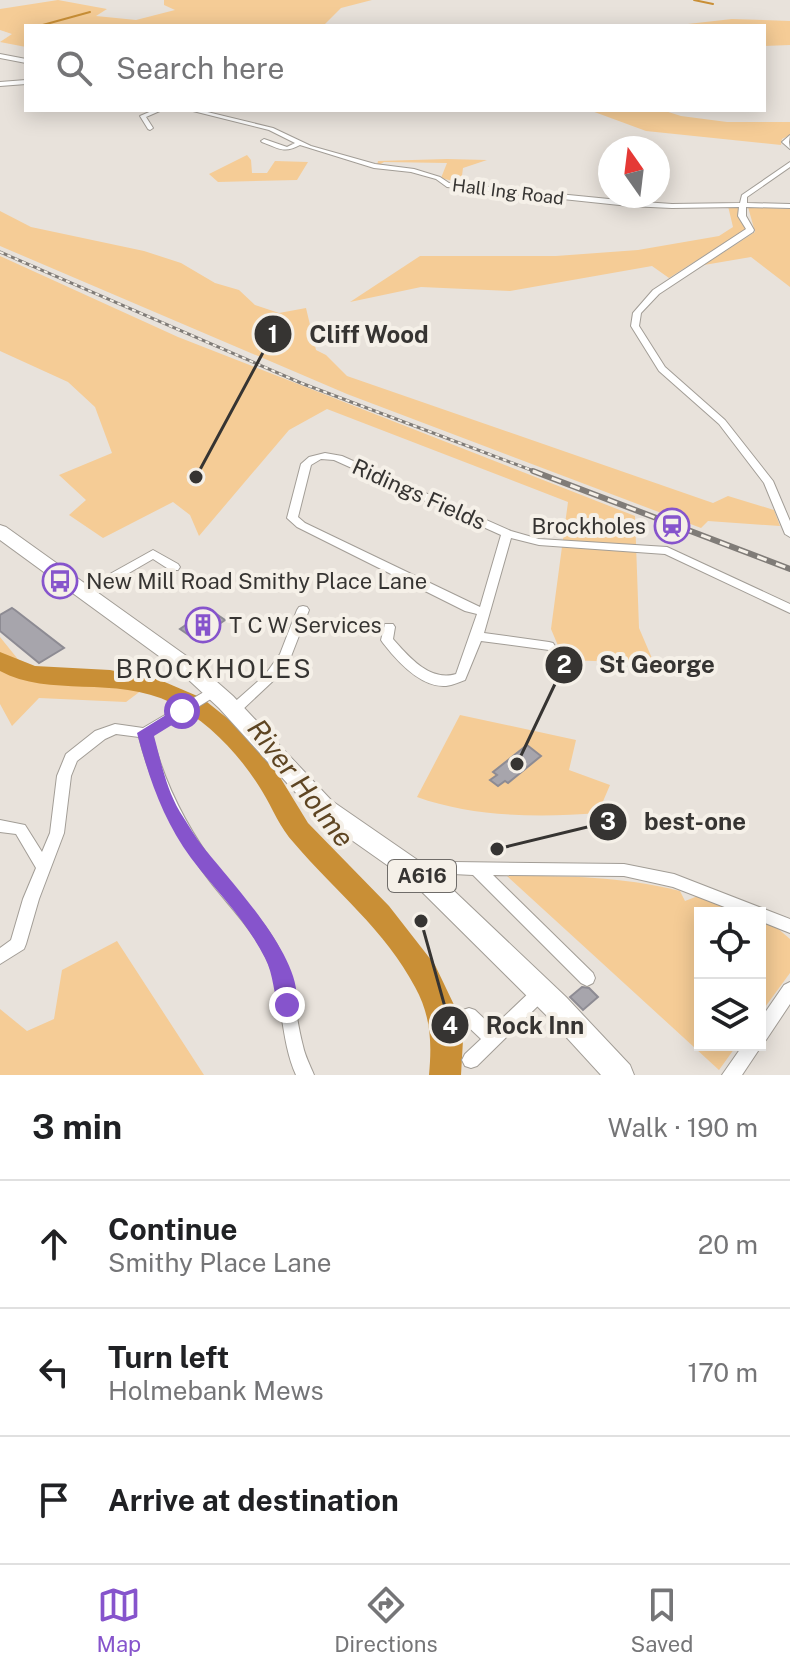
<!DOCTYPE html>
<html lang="en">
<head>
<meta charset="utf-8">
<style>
	body { margin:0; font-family:"Public Sans",sans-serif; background:#f6f6f6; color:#202124 }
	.controls { position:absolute; right:24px; bottom:24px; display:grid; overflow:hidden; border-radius:0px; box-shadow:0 4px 20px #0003 }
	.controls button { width:72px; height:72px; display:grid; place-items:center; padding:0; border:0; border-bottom:2px solid #e0e0e0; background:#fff; color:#202124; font:40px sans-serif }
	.compass { position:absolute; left:598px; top:136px; width:72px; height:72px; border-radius:50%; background:#fff; box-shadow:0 4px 20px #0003; rotate:346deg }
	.stop { position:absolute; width:24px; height:24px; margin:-18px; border:6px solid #8654cc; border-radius:50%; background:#fff }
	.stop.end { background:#8654cc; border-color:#fff; box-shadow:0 2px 8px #0008 }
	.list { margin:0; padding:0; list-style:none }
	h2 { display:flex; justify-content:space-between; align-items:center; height:104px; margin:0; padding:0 32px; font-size:34px }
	h2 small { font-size:26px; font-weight:400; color:#757577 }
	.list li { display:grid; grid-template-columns:52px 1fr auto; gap:24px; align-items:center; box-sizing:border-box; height:128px; padding:0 32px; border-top:2px solid #e0e0e0 }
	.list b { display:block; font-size:30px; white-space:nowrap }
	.list p { margin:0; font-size:26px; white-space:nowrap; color:#757577 }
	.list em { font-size:26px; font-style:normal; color:#757577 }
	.icon { flex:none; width:44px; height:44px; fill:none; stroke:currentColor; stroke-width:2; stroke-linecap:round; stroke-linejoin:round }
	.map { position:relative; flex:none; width:790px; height:1075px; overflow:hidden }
	.search { position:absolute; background:#fff; box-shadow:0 4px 20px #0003; left:24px; right:24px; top:24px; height:88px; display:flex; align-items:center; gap:20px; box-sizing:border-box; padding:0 28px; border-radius:0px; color:#757577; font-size:30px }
	.sheet { height:488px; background:#fff }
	nav { display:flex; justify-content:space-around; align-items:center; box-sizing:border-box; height:112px; border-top:2px solid #e0e0e0; background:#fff; font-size:22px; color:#757577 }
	nav a { display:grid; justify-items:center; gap:4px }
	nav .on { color:#8654cc }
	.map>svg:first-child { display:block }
	.green { fill:#f5cc96 }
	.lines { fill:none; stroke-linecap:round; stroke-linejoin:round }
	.stream { stroke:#c98f36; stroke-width:2 }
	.river { fill:#c98f36; fill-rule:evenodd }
	.building { fill:#a7a5ac; stroke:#8d8b93; stroke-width:2 }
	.street-casing { stroke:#a29d96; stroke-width:2 }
	.primary-casing { stroke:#a29d96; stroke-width:2 }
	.street { fill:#fff; fill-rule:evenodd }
	.primary { fill:#fff; fill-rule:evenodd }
	.rail-far1-casing { stroke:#807c78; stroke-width:3 }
	.rail-casing { stroke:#807c78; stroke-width:6 }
	.rail-far1 { stroke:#f5f0e8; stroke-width:2; stroke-dasharray:4; stroke-linecap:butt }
	.rail { stroke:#f5f0e8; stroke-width:3; stroke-dasharray:10; stroke-linecap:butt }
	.route { fill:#8654cc }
	.labels { text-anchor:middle; stroke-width:8; stroke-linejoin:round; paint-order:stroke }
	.far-street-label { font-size:18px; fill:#363432; stroke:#f5f0e8 }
	.shield { fill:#f5f0e8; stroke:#6f6c69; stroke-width:2 }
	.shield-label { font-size:20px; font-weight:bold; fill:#363432 }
	.street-label { font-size:22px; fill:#363432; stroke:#f5f0e8 }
	.poi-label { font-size:22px; fill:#363432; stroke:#f5f0e8; text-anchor:start }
	.quarter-label { font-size:26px; letter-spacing:2px; fill:#363432; stroke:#f5f0e8 }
	.near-water-label { font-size:28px; font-style:italic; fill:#5e4522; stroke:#f5f0e8 }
	.leader { fill:none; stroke:#363432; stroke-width:3 }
	.callout-dot { fill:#363432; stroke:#f5f0e8; stroke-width:3 }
	.mark-label { font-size:24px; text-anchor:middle; font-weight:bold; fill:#fff }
	.callout-label { font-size:24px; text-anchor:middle; font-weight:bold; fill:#363432; stroke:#f5f0e8; stroke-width:8; stroke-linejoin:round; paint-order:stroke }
</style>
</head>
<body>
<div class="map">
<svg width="790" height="1075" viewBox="0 0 790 1075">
	<rect width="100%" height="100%" fill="#e8e2db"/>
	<g class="green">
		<path d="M58 0 107 9 96 16 136 20 175 10 164 5V0H372L341 8 323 26H26V47L0 42 12 34 0 30V9Z"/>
		<path d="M732 19 790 21V45L764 46V26H670Z"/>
		<path d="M589 110H662L681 116 727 122H790V135L782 139 781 145 646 131Z"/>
		<path d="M247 155 251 160 252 173H267L275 161 308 162 297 180 218 182 209 174Z"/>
		<path d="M447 159 487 160 463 168 461 183 441 178 447 163 384 162 377 166 378 161Z"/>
		<path d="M738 205V214L746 229 669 278 652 266 510 291 421 287 350 302 420 256H556L638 250 719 236 733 227 728 206Z"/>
		<path d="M748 207 790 209V287L751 257 704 265 755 232Z"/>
		<path d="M0 211 31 227 144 251 181 263 215 283 239 290 255 305 279 313 306 308 316 350 326 355 347 376 713 503 728 496 774 510 780 526 708 521 701 528 347 394 0 246Z"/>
		<path d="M0 256 178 337 635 516 639 628 654 663 564 660 551 629 568 502 327 409 289 430 199 536 190 515 173 502 103 538 69 515 86 500 59 475 112 453 95 407 68 382 0 351Z"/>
		<path d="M0 637 25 668 146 687 126 702 39 698 12 726 0 704Z"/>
		<path d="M460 715 576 740 569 770 610 785 598 813C540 818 472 817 417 797Z"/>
		<path d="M507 876C570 876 618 876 680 891L685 901 698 896 740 913H700V1045H737L719 1070Z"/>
		<path d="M760 921 776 927 790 939V973L760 1014Z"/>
		<path d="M117 941 204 1075H0V1009L27 1031 54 1019 62 970Z"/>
	</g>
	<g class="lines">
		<g class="stream">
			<path d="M694 0 713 4"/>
			<path d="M39 26 90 12"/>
		</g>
		<path class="river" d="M0 652 35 666 110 670 160 680 202 698 237 726 275 769 308 823 389 906 435 965 455 1007 463 1040 461 1075H429C432 1043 431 1016 415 987 386 931 334 890 294 843 280 828 273 809 262 791 241 756 208 721 172 703 115 675 49 698 0 671Z"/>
	</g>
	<g class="building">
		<path d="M12 608 15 610 64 648 39 663 0 631V615Z"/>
		<path d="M209 609 225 620 196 640 180 629Z"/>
		<path d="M527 745 541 756 508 783 505 781 498 786 490 780 497 775 493 772Z"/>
		<path d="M582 987 589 988 598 997 583 1010 570 997Z"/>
	</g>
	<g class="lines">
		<g class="street-casing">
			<g id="street">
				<path d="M0 54 26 59V63L0 58Z"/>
				<path d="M26 80V84L0 86V82Z"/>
				<path d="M154 110H162L146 117 153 128 150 130 148 129 140 116Z"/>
				<path d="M189 110H199L273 128 311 146 375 164 414 169 440 177 449 183 629 201 672 204 740 203 742 195 790 162V167L747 197V203L790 204V208L746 207V216L754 230 753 232 659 294 641 313 639 326 665 367 725 420 773 481 790 521V537L785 534 764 483 719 424 659 371 631 326 633 313 653 290 746 229 738 216 739 207 672 208 629 206 447 187 436 179 411 172 374 168 300 145C284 154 278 148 262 142L261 141 264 139 287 147 295 143 269 130Z"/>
				<path d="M790 135 789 142 790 149 782 142Z"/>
				<path d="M325 453 342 456 511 531 539 539 667 547 790 604V613L665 554 539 545 511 538 484 633 549 642 553 643 555 646 553 649 549 650 481 641 465 680C459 682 453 685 446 686 421 688 397 661 383 643L381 640 385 624H393L395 627 393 639C409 657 430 682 456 674L477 614 465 611 297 527 287 518 301 464 309 457ZM321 459 334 460 501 535 480 607 305 523 298 517 311 465Z"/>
				<path d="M153 550 178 564 180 567 178 570H170L153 559 91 595 87 596 81 592 83 589Z"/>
				<path d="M303 606 307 607 309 610 290 659 273 681 240 712 235 714 230 712 228 709 230 706 265 675 280 654 297 610 299 607Z"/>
				<path d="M214 686 219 688 220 691 219 694 152 735C165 786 188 830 220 872 239 896 262 918 277 945 294 977 294 1012 303 1046 305 1056 310 1065 314 1075H296C279 1037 284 993 266 957 253 930 231 908 212 884 178 840 153 791 139 737L116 734 105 739 77 761 71 776 64 833 39 899 26 944 24 949 0 964V948L11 940 23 899 36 868 16 834 0 832V820L25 825 42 852 50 833 57 776 66 754 95 731 115 724 143 728Z"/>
				<path d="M453 862 624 864 674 874 790 919V933L760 921V913H740L673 887 624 876 493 875 593 973 595 978 593 983 587 986 581 983 473 875 453 874 423 883 418 882 415 877 418 872Z"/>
				<path d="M790 982V1004L766 1040 760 1042 762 1045 742 1075H722L743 1045H760V1020L784 985Z"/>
				<path d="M540 985 546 988 548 993 546 998 477 1066 471 1068 465 1066 462 1060 465 1054 481 1039 463 1022 461 1016 463 1010 469 1008 475 1010 493 1027 534 988Z"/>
			</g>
		</g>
		<g class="primary-casing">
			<path id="primary" d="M0 525 6 527 192 660 233 696 332 801 432 870 566 997 630 1065 634 1075H601L546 1015 414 884 316 815 219 708 178 670 0 540Z"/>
		</g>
		<use href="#street" class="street"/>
		<use href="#primary" class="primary"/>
		<g class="rail-far1-casing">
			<path id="rail-far1" d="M0 252 301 383 539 473"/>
		</g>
		<g class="rail-casing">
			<path id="rail" d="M533 471 790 569"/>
		</g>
		<use href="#rail-far1" class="rail-far1"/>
		<use href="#rail" class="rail"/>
	</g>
	<path class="route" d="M182 705 190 711 188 715 154 736C161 762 166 788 180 812 188 824 195 837 204 848 229 880 313 967 294 1011L287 1014 280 1011C273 994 274 975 265 958 246 920 216 891 191 858 163 820 149 778 137 733Z"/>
	<defs>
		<g id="station-ring" transform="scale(1.8)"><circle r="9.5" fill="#f5f0e8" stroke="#8654cc" stroke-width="1.5"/><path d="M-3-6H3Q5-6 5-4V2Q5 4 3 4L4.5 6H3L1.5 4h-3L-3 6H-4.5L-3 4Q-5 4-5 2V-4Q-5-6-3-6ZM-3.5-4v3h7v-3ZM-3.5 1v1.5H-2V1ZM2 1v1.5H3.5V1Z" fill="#8654cc"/></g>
		<g id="bus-ring" transform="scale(1.8)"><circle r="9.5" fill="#f5f0e8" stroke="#8654cc" stroke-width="1.5"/><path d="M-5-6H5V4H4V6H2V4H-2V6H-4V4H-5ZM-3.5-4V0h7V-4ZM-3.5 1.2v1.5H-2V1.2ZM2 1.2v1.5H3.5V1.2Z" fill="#8654cc"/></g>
		<g id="building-ring" transform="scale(1.8)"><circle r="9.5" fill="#f5f0e8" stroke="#8654cc" stroke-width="1.5"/><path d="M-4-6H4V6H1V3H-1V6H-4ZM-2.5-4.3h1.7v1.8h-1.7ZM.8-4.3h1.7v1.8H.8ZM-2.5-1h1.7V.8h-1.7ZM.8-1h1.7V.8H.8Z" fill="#8654cc"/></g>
	</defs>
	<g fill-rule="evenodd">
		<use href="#station-ring" x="672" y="526"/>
		<use href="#bus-ring" x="60" y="581"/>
		<use href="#building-ring" x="203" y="625"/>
	</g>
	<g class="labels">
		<g class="far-street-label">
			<text transform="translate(508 192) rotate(7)" y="6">Hall Ing Road</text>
		</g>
		<rect class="shield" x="388" y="860" width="68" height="32" rx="6"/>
		<g class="shield-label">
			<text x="422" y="883">A616</text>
		</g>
		<g class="street-label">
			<text transform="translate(419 494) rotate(24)" y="8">Ridings Fields</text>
		</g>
		<g class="poi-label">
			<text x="646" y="534" text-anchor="end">Brockholes</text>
			<text x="86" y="589">New Mill Road Smithy Place Lane</text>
			<text x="229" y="633">T C W Services</text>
		</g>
		<g class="quarter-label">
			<text x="214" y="678">BROCKHOLES</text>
		</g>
		<g class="near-water-label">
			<text transform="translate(301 783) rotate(52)" y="10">River Holme</text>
		</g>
	</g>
	<path class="leader" d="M196 477L273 334M517 764L564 665M497 849L608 822M421 921L450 1025"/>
	<g class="callout-dot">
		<circle cx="196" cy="477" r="8"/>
		<circle cx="517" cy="764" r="8"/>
		<circle cx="497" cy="849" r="8"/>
		<circle cx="421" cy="921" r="8"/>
		<circle cx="273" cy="334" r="20"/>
		<circle cx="564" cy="665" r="20"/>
		<circle cx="608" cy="822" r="20"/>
		<circle cx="450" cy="1025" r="20"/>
	</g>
	<g class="mark-label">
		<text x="273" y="343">1</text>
		<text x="564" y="673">2</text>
		<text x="608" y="830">3</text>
		<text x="450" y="1034">4</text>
	</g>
	<g class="callout-label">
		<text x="369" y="343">Cliff Wood</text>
		<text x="657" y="673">St George</text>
		<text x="695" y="830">best-one</text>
		<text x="535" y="1034">Rock Inn</text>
	</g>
</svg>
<div class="controls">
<button><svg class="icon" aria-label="locate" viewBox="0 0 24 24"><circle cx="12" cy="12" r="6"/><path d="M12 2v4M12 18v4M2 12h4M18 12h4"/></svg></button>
<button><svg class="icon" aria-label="layers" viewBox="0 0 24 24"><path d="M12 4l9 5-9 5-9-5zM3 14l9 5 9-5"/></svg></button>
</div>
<svg class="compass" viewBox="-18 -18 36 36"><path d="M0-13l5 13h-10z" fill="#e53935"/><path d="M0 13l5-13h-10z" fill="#757577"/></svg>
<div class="stop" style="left:182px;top:711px"></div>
<div class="stop end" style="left:287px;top:1005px"></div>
<div class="search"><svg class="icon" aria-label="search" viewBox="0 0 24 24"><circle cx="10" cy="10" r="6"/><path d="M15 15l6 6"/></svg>Search here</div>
</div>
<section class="sheet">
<h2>3 min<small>Walk · 190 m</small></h2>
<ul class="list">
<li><svg class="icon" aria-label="ahead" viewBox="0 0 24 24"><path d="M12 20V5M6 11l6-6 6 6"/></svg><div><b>Continue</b><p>Smithy Place Lane</p></div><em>20 m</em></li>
<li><svg class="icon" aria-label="left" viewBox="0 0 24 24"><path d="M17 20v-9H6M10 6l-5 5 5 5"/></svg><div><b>Turn left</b><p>Holmebank Mews</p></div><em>170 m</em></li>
<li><svg class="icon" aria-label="arrive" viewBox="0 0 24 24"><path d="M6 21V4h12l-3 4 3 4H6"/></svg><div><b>Arrive at destination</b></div></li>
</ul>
</section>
<nav>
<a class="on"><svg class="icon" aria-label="map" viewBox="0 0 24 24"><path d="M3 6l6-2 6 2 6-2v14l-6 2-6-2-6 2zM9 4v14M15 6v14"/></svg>Map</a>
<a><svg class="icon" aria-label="directions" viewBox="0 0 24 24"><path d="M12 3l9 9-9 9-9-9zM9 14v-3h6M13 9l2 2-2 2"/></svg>Directions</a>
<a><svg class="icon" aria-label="saved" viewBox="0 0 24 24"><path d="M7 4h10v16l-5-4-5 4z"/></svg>Saved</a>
</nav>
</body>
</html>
